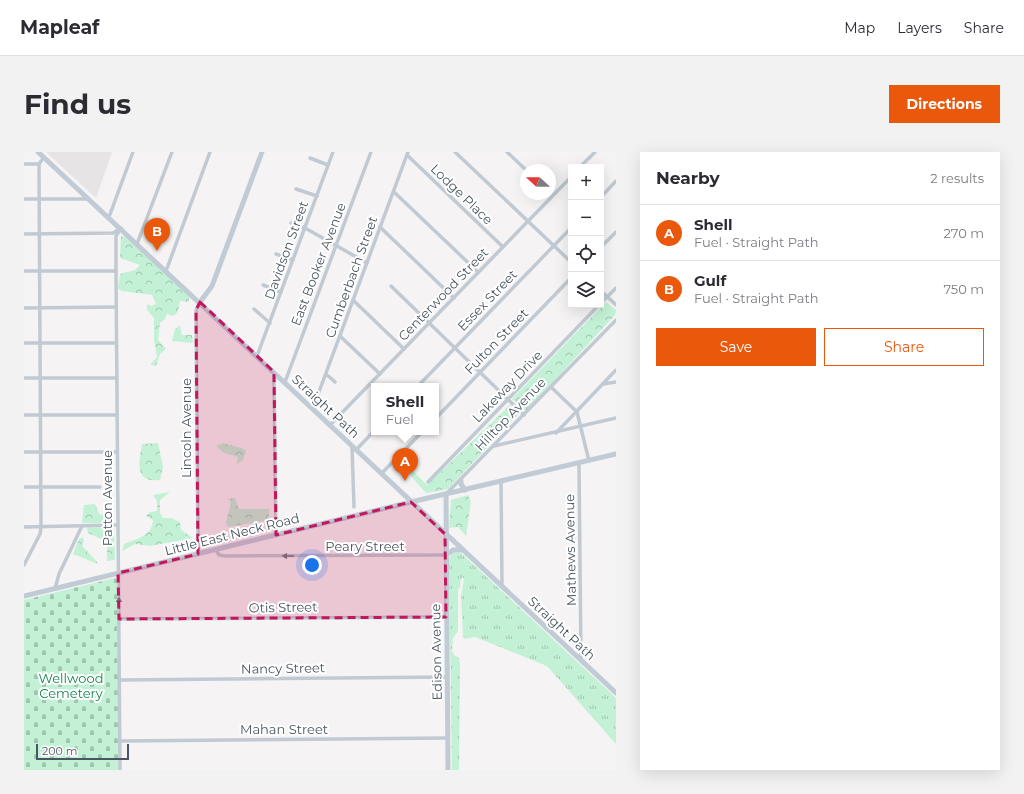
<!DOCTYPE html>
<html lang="en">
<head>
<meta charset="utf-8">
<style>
	body { margin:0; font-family:Montserrat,sans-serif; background:#f2f2f3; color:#2b2b33 }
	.controls { position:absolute; right:12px; top:12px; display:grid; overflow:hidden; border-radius:0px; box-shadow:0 4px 16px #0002 }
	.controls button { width:36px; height:36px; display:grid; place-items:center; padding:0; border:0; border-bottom:1px solid #e1e1e2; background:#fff; color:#2b2b33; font:20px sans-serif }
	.compass { position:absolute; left:496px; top:12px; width:36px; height:36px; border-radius:50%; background:#fff; box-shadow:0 4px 16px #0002; rotate:291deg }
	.scale { position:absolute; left:12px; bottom:10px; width:93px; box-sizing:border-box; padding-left:4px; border:2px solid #4a5661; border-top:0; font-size:11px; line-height:14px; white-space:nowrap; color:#4a5661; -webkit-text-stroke:3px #fff; paint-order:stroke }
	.you { position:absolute; left:288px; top:413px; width:14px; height:14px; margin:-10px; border:3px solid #fff; border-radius:50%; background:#1a73e8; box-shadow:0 0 0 6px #1a73e833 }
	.badge { display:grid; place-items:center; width:26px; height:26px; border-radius:50%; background:#ea580c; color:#fff; font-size:13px; font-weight:700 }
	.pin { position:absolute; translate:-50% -33px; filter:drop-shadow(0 1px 2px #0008) }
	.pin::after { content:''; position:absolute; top:21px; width:14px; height:12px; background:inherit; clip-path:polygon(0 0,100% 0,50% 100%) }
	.popup { position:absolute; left:347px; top:231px; width:68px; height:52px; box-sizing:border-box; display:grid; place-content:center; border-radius:0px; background:#fff; filter:drop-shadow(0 1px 3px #0005); font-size:13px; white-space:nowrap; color:#7c7c81 }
	.popup b { font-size:15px; color:#2b2b33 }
	.popup::after { content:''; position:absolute; left:50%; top:100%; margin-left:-8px; border:8px solid transparent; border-top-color:#fff }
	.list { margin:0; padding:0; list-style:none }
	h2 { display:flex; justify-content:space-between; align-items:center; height:52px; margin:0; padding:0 16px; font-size:17px }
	h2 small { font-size:13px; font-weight:400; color:#7c7c81 }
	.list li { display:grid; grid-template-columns:26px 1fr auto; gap:12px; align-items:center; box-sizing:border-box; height:56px; padding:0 16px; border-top:1px solid #e1e1e2 }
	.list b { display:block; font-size:15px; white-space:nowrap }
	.list p { margin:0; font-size:13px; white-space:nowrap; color:#7c7c81 }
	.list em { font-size:13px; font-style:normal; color:#7c7c81 }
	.actions { display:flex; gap:8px; padding:12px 16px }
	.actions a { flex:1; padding:9px 0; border:1px solid #ea580c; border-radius:0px; text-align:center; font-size:14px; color:#ea580c }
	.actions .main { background:#ea580c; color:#fff }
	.icon { flex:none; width:22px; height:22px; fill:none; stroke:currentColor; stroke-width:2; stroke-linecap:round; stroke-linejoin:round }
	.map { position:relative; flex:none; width:592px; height:618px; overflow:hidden; border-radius:0px }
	header { display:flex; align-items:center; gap:24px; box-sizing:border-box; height:56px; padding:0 20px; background:#fff; border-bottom:1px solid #e1e1e2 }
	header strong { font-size:19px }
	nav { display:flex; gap:22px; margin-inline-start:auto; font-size:14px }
	.intro { display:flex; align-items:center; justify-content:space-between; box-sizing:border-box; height:96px; padding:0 24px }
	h1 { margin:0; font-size:28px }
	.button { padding:10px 18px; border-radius:0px; background:#ea580c; color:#fff; font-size:14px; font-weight:700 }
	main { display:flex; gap:24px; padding:0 24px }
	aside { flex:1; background:#fff; border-radius:0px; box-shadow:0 4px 16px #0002 }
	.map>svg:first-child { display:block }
	.education { fill:#e6e4e5 }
	.grass { fill:url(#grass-tufts) }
	.forest { fill:url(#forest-crowns) }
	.cemetery { fill:url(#cemetery-stones) }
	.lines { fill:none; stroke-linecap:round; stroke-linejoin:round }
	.street { stroke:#c1cad2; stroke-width:3.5 }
	.secondary { stroke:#c1cbd6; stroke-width:5 }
	.oneway { fill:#6e7983 }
	.marked { fill:#c2185b; fill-opacity:0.2; stroke:#c2185b; stroke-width:3; stroke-dasharray:8 5; stroke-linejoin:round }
	.labels { text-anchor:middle; stroke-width:4; stroke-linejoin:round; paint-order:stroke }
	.street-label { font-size:13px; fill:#4a5661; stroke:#fff }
	.park-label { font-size:13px; fill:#17864f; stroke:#fff }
</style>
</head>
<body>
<header>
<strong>Mapleaf</strong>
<nav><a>Map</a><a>Layers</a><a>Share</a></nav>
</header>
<div class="intro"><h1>Find us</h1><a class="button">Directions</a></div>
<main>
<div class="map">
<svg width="592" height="618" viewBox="0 0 592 618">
	<defs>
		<pattern id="grass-tufts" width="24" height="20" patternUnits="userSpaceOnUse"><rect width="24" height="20" fill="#c3f1d5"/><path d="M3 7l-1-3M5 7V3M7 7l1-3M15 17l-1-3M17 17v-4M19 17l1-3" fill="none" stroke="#a0c6b0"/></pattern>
		<pattern id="forest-crowns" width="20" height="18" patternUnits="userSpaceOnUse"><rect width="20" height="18" fill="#c3f1d5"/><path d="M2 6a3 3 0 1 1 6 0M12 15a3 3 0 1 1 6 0" fill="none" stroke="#a0c6b0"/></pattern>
		<pattern id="cemetery-stones" width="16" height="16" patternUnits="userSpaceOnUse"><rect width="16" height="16" fill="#c3f1d5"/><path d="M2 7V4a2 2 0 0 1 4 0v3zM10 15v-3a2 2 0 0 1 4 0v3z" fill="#a0c6b0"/></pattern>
	</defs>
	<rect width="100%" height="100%" fill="#f5f3f3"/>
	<path class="education" d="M22 0H88L72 46Z"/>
	<path class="grass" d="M428 400 437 401 592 546V592L523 514 451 485 441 487 439 484 437 445 440 426H437L436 436 434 437V479L429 486 428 498 430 503 435 506 436 512 435 618H428L425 407Z"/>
	<g class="forest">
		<path d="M97 84 101 85 165 143V150L156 149C155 155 155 161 149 164L143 162 141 167 136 171 134 188 142 197 136 202 132 214 126 213 133 205 130 187V166L123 158V152L127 154 132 152 128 143 98 139 94 136 96 122 111 118 116 113 96 106Z"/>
		<path d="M582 150 592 158 591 163 502 259 488 247Z"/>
		<path d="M156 174 158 183H168L169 191 148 189 151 177Z"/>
		<path d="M486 253 495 262 424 337 402 341 385 322 389 319 403 333Z"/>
		<path d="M134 291 139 315 136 328C110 331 115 311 118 292Z"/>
		<path d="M199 291 218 296 222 299 219 308 213 312 214 305 200 301 192 294Z"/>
		<path d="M146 340 136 348V361L139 366H147L156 370 157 378 169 386 126 394 111 392 98 399 100 392C114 386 128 384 129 368L122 364 126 360 133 359V349L129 343Z"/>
		<path d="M444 343 447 350 442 384 434 375 425 376 427 348Z"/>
		<path d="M211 346 215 357H245V368L204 375 202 371 207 350 203 347Z"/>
		<path d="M71 352 75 362 89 365V371H58L60 353Z"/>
		<path d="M63 375 90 376 91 408 83 409V390L64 381Z"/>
		<path d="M59 385 60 389 58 393C62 400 70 404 74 412L49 402 55 387Z"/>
	</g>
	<path class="cemetery" d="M91 426 93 428 95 618H0V448Z"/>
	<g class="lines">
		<g class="street">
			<path d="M431 0 547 110"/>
			<path d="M483 0 502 18"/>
			<path d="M383 3 479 95"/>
			<path d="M286 6 304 13"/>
			<path d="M0 12H15"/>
			<path d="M556 15 571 0"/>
			<path d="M272 37 293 44"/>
			<path d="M370 40 454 120"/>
			<path d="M577 45 592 29"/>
			<path d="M0 47H64"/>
			<path d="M85 65 109 0"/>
			<path d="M267 71 281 76 343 111"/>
			<path d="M356 75 430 146"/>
			<path d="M0 82 89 81 94 78"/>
			<path d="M113 92 148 0"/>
			<path d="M577 95 592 80"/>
			<path d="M252 102 269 108"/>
			<path d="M0 119H92"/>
			<path d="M142 119 186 0"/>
			<path d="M239 133 257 140"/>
			<path d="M367 134 500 263"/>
			<path d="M577 139 592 153"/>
			<path d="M329 148 380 197"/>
			<path d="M577 151 592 136"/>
			<path d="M0 156 92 155"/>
			<path d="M230 157 246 171"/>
			<path d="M316 184 356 222"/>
			<path d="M0 191H92"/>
			<path d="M233 204 309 0"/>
			<path d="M250 221 252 383"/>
			<path d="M302 222 311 230"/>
			<path d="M0 226H92"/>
			<path d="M261 230 347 0"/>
			<path d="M579 232 592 230"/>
			<path d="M394 234 547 76"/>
			<path d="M527 235 553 260 565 309"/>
			<path d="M289 256 384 0"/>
			<path d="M0 263H92"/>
			<path d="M412 266 547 126"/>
			<path d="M306 273 547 25"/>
			<path d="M532 281 592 218"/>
			<path d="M470 294 592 266"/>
			<path d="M328 295 330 355"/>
			<path d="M332 298 350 279"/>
			<path d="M0 300H93"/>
			<path d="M555 311 557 508"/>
			<path d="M357 322 398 280"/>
			<path d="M477 329 478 434"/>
			<path d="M404 330 575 153"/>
			<path d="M0 335H76"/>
			<path d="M424 340 592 168"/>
			<path d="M0 375 93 373"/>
			<path d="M192 398 195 403 201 404 422 403"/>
			<path d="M174 402 172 158 176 150"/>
			<path d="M0 413 16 382 17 375 15 12 20 5"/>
			<path d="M31 437 35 422 58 374"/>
			<path d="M95 467 422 465"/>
			<path d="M95 528 423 525"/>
			<path d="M96 589 423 586"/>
			<path d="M96 618 92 119V84L97 76"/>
		</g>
		<g class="secondary">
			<path d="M14 0 592 541"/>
			<path d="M176 150 188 134 238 0"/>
			<path d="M437 329V332L441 338"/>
			<path d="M422 342 424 618"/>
			<path d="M422 403 429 398H438"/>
			<path d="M0 444 387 350 592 302"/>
		</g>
	</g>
	<defs><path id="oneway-solid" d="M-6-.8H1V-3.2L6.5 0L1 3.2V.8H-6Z"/></defs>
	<g class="oneway">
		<use href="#oneway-solid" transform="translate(264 404) rotate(180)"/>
		<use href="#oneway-solid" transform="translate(95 451) rotate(-91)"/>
	</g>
	<path class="marked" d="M176 150 250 220 252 383 387 350 421 382 422 465 95 467 94 421 174 402 172 158Z"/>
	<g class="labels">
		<g class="street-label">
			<text transform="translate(438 42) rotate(44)" y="5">Lodge Place</text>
			<text transform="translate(262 98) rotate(-70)" y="5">Davidson Street</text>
			<text transform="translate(294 112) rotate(-69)" y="5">East Booker Avenue</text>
			<text transform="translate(327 125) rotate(-70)" y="5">Cumberbach Street</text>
			<text transform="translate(419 142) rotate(-46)" y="5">Centerwood Street</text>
			<text transform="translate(463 148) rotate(-46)" y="5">Essex Street</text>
			<text transform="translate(472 189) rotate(-46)" y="5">Fulton Street</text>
			<text transform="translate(483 234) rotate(-46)" y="5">Lakeway Drive</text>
			<text transform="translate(302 254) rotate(43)" y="5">Straight Path</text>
			<text transform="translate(486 262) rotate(-46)" y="5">Hilltop Avenue</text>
			<text transform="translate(162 276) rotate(-90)" y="5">Lincoln Avenue</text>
			<text transform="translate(83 346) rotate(-90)" y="5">Patton Avenue</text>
			<text transform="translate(208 382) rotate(-14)" y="5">Little East Neck Road</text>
			<text x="341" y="399">Peary Street</text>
			<text transform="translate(546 398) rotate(-91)" y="5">Mathews Avenue</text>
			<text transform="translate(259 455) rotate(-1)" y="5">Otis Street</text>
			<text transform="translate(538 476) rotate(43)" y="5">Straight Path</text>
			<text transform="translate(412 500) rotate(-91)" y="5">Edison Avenue</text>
			<text transform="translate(259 516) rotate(-1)" y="5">Nancy Street</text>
			<text x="260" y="582">Mahan Street</text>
		</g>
		<g class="park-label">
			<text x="47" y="531">Wellwood<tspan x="47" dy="15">Cemetery</tspan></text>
		</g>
	</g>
</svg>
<div class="controls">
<button>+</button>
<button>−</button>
<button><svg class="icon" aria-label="locate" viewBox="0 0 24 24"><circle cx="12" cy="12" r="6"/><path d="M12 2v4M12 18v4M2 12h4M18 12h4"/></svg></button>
<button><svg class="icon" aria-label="layers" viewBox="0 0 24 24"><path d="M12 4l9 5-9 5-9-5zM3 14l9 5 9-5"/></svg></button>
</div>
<svg class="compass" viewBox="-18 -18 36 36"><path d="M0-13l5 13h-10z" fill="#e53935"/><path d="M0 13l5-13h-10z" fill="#7c7c81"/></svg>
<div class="scale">200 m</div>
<div class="you"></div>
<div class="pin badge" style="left:381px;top:329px">A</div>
<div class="popup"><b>Shell</b>Fuel</div>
<div class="pin badge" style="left:133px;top:99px">B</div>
</div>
<aside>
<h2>Nearby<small>2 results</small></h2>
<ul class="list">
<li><span class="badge">A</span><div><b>Shell</b><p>Fuel · Straight Path</p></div><em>270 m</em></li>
<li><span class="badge">B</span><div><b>Gulf</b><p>Fuel · Straight Path</p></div><em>750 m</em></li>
</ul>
<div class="actions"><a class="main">Save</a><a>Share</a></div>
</aside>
</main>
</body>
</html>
